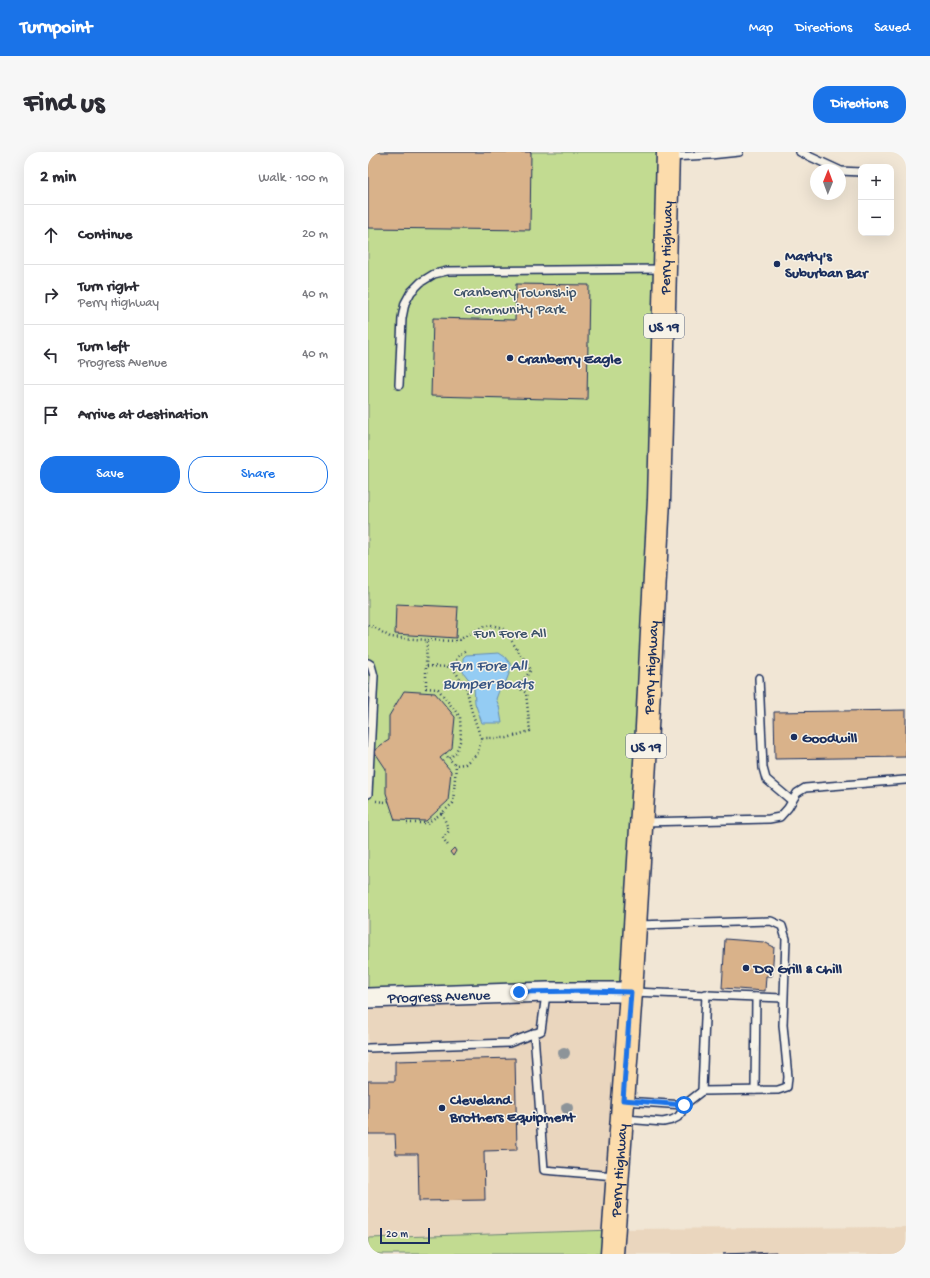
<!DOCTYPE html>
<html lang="en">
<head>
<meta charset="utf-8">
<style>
	body { margin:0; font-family:"Gochi Hand",sans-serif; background:#f7f7f7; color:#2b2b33 }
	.controls { position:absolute; right:12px; top:12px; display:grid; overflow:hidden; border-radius:8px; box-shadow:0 4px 16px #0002 }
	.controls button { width:36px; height:36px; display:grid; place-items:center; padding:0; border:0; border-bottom:1px solid #e1e1e2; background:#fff; color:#2b2b33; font:20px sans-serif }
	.compass { position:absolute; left:442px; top:12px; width:36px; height:36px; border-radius:50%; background:#fff; box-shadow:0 4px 16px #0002; rotate:1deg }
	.scale { position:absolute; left:12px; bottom:10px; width:50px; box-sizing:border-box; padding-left:4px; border:2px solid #1b2f5e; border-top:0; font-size:11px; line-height:14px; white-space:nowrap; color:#1b2f5e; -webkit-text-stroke:3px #f7f3e8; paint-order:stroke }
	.stop { position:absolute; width:12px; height:12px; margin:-9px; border:3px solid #1a73e8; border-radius:50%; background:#fff }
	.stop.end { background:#1a73e8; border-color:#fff; box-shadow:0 1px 4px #0008 }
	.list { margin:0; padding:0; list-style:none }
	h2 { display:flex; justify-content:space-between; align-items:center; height:52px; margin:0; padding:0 16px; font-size:17px }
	h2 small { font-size:13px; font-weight:400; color:#7c7c81 }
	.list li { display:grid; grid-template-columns:26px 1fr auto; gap:12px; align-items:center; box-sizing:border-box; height:60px; padding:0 16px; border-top:1px solid #e1e1e2 }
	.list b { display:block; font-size:15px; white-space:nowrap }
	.list p { margin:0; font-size:13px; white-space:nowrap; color:#7c7c81 }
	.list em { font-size:13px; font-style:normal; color:#7c7c81 }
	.actions { display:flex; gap:8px; padding:12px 16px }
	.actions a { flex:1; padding:9px 0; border:1px solid #1a73e8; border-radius:16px; text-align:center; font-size:14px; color:#1a73e8 }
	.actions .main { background:#1a73e8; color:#fff }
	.icon { flex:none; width:22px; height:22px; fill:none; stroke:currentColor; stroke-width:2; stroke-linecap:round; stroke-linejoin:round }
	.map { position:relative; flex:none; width:538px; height:1102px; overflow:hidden; border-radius:16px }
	header { display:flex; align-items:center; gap:24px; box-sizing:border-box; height:56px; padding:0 20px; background:#1a73e8; color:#fff }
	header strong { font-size:19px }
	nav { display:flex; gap:22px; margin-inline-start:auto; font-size:14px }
	.intro { display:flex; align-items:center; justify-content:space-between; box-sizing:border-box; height:96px; padding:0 24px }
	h1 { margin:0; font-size:28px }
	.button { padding:10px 18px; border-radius:16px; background:#1a73e8; color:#fff; font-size:14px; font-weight:700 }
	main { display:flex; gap:24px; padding:0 24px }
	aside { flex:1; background:#fff; border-radius:16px; box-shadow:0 4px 16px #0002 }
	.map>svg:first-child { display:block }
	.built { fill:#ead6be }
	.green { fill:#c2db91; stroke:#6e8578 }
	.water { fill:#94ccf3; stroke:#648db7 }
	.building { fill:#d9b28a; stroke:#1b2f5e }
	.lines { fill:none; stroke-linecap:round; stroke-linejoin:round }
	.service-casing { stroke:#1b2f5e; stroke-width:10 }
	.tertiary-casing { stroke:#1b2f5e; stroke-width:22 }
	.primary-casing { stroke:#1b2f5e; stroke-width:25 }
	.path { stroke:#1b2f5e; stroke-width:2.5; stroke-dasharray:1 3; stroke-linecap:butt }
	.service { stroke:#f7f3e8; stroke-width:7 }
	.tertiary { stroke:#f7f3e8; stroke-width:19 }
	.primary { stroke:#fcdcac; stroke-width:22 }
	.tree { fill:#8d9499 }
	.route { stroke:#1a73e8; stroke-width:5 }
	.poi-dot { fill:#1b2f5e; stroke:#f7f3e8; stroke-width:1.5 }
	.labels { text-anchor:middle; stroke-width:3; stroke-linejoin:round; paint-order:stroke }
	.shield { fill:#f7f3e8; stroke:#5d6a87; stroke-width:1 }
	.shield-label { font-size:14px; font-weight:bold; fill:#1b2f5e }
	.street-label { font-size:15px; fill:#1b2f5e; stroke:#f7f3e8 }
	.poi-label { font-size:15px; font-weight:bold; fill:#1b2f5e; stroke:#f7f3e8; text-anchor:start }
	.park-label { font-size:15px; fill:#3c5168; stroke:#f7f3e8 }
	.water-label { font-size:16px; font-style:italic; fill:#395683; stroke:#f7f3e8 }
</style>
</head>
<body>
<header>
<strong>Turnpoint</strong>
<nav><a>Map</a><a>Directions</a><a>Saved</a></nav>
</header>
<div class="intro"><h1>Find us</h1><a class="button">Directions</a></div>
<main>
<aside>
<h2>2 min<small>Walk · 100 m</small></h2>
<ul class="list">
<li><svg class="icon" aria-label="ahead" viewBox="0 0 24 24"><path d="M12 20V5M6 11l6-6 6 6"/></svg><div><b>Continue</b></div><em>20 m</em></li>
<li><svg class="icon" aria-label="right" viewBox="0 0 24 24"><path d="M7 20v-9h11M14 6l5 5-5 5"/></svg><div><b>Turn right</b><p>Perry Highway</p></div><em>40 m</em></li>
<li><svg class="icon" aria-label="left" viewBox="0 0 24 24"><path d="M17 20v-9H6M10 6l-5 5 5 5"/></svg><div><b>Turn left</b><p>Progress Avenue</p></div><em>40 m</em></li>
<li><svg class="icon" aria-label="arrive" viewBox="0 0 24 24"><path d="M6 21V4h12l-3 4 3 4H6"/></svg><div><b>Arrive at destination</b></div></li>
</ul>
<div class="actions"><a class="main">Save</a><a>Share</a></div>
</aside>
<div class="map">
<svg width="538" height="1102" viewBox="0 0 538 1102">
	<rect width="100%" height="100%" fill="#f1e6d5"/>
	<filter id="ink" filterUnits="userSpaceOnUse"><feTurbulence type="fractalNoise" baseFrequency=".025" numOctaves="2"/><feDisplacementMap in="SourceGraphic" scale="8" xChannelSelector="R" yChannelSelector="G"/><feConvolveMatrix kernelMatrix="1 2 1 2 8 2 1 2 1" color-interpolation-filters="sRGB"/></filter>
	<g filter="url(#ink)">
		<path class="built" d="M263 840 246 1077 538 1075V1102H244L246 1078 0 1086V846Z"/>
		<g class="green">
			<path d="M0 0H297L263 840 0 846Z"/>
			<path d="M246 1078 244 1102H0V1086Z"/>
		</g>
		<path class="water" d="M131 501 137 505 144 514 135 537 132 536 128 547 131 554 134 571H114L107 551 106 534 95 520V506L98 503Z"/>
		<g class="building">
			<path d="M0 0H163L162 78 0 76Z"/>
			<path d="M148 132 221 133 219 248 63 244 65 166 147 168Z"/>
			<path d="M28 452 90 455 88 486 27 482Z"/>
			<path d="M36 539 67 541 87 565 84 596 72 606 83 619 80 649 58 669 27 668 18 641V617L6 599 13 593 21 588V564Z"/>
			<path d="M538 558V605L407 607 406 560Z"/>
			<path d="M86 696 88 699 85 704 82 700Z"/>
			<path d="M357 787 396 790 406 795 404 824H398L397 839 354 836Z"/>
			<path d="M147 906 149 998 116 999 117 1048 51 1049 50 1002H28L27 982H0V929H27V909Z"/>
			<path d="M408 1100 409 1102H355Z"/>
		</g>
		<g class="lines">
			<g class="service-casing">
				<g id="service">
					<path d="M432 0 471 18"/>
					<path d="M302 5 342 3 371 0"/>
					<path d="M472 19 493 20"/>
					<path d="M31 233 34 166 37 151 43 140 53 130 66 122 79 119 295 117"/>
					<path d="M0 511 3 513 6 524 0 642"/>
					<path d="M391 526 395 616 398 627 424 649"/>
					<path d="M275 670 401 667 412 665 420 656 429 641 437 636 537 628"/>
					<path d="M265 840 415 846"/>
					<path d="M166 881 176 1018 247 1024"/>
					<path d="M0 896 141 891 173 879 178 842"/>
					<path d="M387 938 388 845"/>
					<path d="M334 939 338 842"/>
					<path d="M256 949 316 953"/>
					<path d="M257 967 295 970 304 968 310 965 313 961 316 953 334 939 410 938 419 935 420 925 415 873 418 787 414 774 403 769 269 773"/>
				</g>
			</g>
			<g class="tertiary-casing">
				<g id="tertiary">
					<path id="s1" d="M0 846 179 840H263"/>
				</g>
			</g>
			<g class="primary-casing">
				<g id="primary">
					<path id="s2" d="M244 1102 263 840 278 594 291 348 300 0"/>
				</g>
			</g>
			<g class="path">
				<path d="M0 473 6 475 22 485 59 488 58 514"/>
				<path d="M59 488 89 489 114 475 123 473 135 476 163 518 150 535 158 541 162 579 139 586H113"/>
				<path d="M84 515 58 514V536L70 537 92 565 93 587 88 600 81 607 88 613"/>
				<path d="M84 515 91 503 98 498"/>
				<path d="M77 601 81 607"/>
				<path d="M8 649 18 650 21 649"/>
				<path d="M74 661 81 679 75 686 81 695"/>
				<path d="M39 671H59L74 661 85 651 88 613 97 612 110 601 113 586 104 560 98 535 84 515"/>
			</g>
			<use href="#service" class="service"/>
			<use href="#tertiary" class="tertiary"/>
			<use href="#primary" class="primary"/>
		</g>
		<g class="tree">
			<circle cx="196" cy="901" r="6"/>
			<circle cx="199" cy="956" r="6"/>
		</g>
	</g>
	<g class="lines" filter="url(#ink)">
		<path class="route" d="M151 840 216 839 263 840 255 948 316 953"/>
	</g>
	<g class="poi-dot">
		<circle cx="409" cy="112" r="4"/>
		<circle cx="142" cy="206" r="4"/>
		<circle cx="426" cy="585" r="4"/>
		<circle cx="378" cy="816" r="4"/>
		<circle cx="74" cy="956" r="4"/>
	</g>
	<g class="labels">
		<g class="shield">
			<rect x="276" y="162" width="40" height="24" rx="3"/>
			<rect x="258" y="582" width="40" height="24" rx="3"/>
		</g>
		<g class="shield-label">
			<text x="296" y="179">US 19</text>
			<text x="278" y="599">US 19</text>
		</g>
		<g class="street-label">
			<text dy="5" stroke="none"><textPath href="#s2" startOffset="1008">Perry Highway</textPath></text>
			<text dy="5" stroke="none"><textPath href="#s2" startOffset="588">Perry Highway</textPath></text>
			<text dy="5" stroke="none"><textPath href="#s1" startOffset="71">Progress Avenue</textPath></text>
			<text dy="5" stroke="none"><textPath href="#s2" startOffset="84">Perry Highway</textPath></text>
		</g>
		<g class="poi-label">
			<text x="417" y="108">Marty's<tspan x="417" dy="17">Suburban Bar</tspan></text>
			<text x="150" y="211">Cranberry Eagle</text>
			<text x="434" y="590">Goodwill</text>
			<text x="386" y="821">DQ Grill &amp; Chill</text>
			<text x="82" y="952">Cleveland<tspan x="82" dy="17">Brothers Equipment</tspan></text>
		</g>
		<g class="park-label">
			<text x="147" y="144">Cranberry Township<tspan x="147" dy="17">Community Park</tspan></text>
			<text x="142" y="485">Fun Fore All</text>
		</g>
		<g class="water-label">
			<text x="120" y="518">Fun Fore All<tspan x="120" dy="18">Bumper Boats</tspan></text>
		</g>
	</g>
</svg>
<div class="controls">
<button>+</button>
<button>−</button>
</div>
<svg class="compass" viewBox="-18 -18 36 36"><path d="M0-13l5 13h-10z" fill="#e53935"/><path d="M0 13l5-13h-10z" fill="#7c7c81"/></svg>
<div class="scale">20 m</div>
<div class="stop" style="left:316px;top:953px"></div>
<div class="stop end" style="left:151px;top:840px"></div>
</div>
</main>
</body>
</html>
